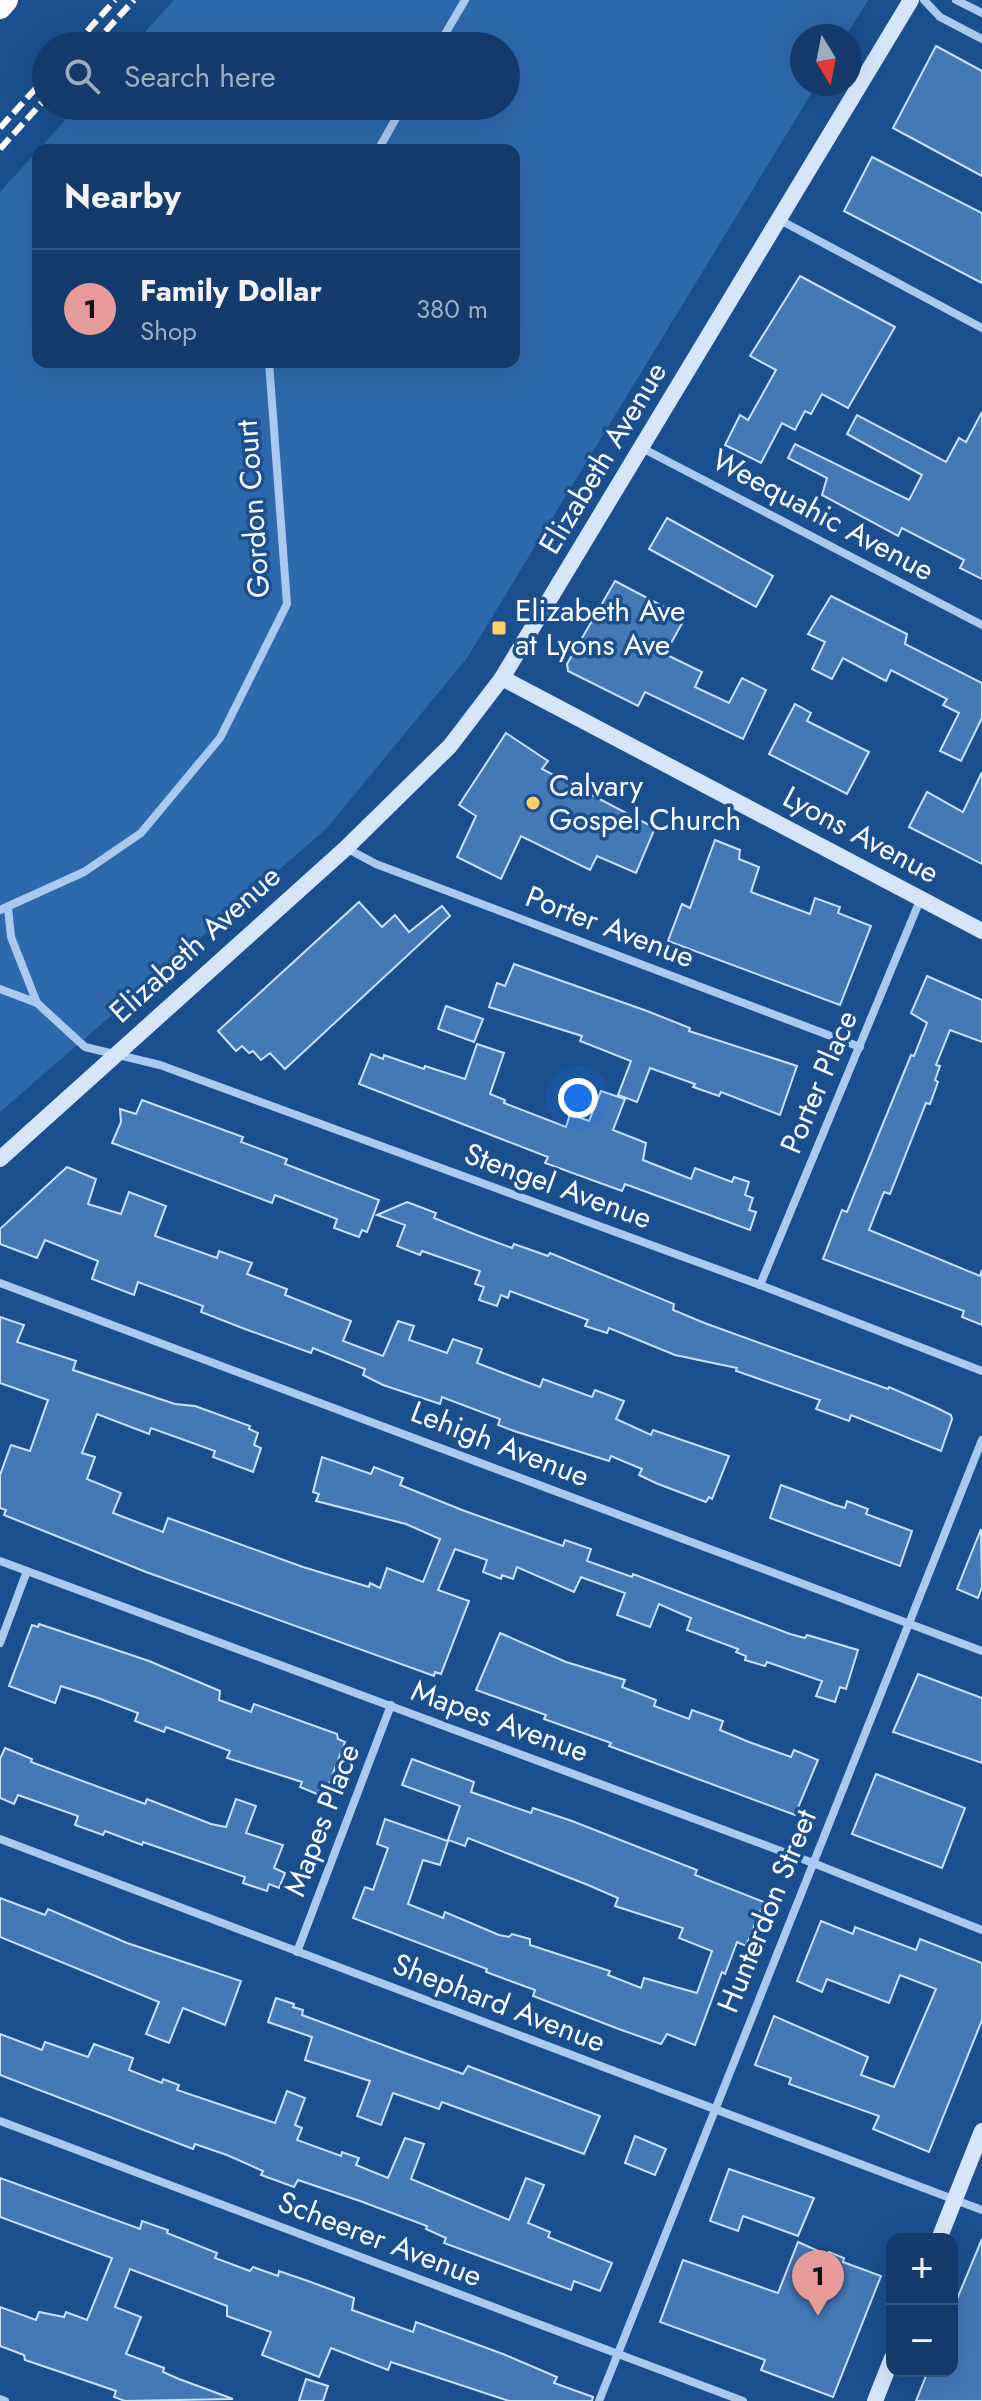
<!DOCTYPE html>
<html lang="en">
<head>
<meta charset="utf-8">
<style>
	body { margin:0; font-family:Jost,sans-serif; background:#214673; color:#f1f3f6 }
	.controls { position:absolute; right:24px; bottom:24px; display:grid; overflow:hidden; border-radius:16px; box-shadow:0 8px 32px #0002 }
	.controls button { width:72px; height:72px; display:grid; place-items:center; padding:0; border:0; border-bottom:2px solid #33557e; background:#143b6b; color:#f1f3f6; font:40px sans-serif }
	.compass { position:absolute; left:790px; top:24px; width:72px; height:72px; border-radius:50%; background:#143b6b; box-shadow:0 8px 32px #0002; rotate:170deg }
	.you { position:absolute; left:578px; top:1098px; width:28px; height:28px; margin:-20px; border:6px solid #fff; border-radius:50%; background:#1a73e8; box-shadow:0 0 0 12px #1a73e833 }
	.badge { display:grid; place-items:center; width:52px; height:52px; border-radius:50%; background:#e69b98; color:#111; font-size:26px; font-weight:700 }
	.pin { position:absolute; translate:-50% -66px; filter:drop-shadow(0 2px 4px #0008) }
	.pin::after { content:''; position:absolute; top:42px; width:28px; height:24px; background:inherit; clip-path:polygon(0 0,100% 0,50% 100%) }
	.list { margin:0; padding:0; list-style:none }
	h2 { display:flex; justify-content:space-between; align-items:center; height:104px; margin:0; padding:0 32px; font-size:34px }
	h2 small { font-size:26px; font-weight:400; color:#9dadc1 }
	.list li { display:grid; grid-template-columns:52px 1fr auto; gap:24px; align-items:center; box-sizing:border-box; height:120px; padding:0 32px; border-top:2px solid #33557e }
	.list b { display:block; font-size:30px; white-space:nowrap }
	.list p { margin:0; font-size:26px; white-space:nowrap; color:#9dadc1 }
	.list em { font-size:26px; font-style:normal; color:#9dadc1 }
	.icon { flex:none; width:44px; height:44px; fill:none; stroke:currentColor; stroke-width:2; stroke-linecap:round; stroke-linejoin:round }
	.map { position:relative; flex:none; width:982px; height:2401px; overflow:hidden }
	.search { position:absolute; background:#143b6b; box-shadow:0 8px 32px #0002; left:32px; top:32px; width:488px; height:88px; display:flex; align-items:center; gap:20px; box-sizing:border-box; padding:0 28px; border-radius:44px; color:#9dadc1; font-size:30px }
	.panel { position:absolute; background:#143b6b; box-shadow:0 8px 32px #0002; left:32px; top:144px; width:488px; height:224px; border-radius:16px }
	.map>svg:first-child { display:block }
	.green { fill:#2e69ad }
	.building { fill:#4478b7; stroke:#cfe3fa; stroke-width:2 }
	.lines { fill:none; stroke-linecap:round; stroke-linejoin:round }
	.minor { stroke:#a9c9ee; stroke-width:8 }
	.secondary { stroke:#d6e6fa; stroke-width:16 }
	.motorway { stroke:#fff; stroke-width:24 }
	.rail { stroke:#fff; stroke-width:6; stroke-dasharray:14 6; stroke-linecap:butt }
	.poi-dot { fill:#ffd166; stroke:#1b4f8f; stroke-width:3 }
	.labels { text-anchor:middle; stroke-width:7; stroke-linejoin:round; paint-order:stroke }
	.street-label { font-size:30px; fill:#fff; stroke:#1b4f8f }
	.poi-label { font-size:30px; fill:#fff; stroke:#1b4f8f; text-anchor:start }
</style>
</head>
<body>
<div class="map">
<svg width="982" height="2401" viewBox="0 0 982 2401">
	<rect width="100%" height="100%" fill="#1b4f8f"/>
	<path class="green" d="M174 0H868L846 36H802V84H817L467 658 326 829 0 1112V192L38 150V362H514V150H38L78 106H506V46H132Z"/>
	<g class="building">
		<path d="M936 46 982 71V176L893 128Z"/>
		<path d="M872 157 982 213V283L844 211Z"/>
		<path d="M800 276 895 327 848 408 822 394 811 414 805 411 795 430 782 423 761 463 725 445 740 415 748 420 776 370 750 356Z"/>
		<path d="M982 412V579L960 568 964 560 902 528 898 536 822 495 827 478 788 458 795 444 909 500 922 475 847 434 857 415 946 462 959 438 966 442Z"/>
		<path d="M667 518 773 576 756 607 649 549Z"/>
		<path d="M615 581 685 618 665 654 702 672 695 687 729 703 742 678 766 690 743 739 645 692 638 706 568 671 567 664Z"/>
		<path d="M831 596 907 634 905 644 982 683V718L961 761 940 751 959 713 943 705 947 699 891 670 886 681 843 658 832 679 812 669 825 642 808 634Z"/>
		<path d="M795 704 811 713 807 721 869 752 847 794 769 754Z"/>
		<path d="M506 733 548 761 542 769 655 828 636 873 597 856 590 870 521 836 501 879 457 857 476 816 459 805Z"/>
		<path d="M982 772V864L909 827 927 792 963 812Z"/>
		<path d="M715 840 740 850 739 859 759 867 751 892 810 914 815 898 840 907 838 913 871 926 840 1005 668 941 682 904 690 908Z"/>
		<path d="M359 902 382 927 395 915 409 932 442 906 450 916 285 1069 270 1053 261 1060 253 1051 249 1053 242 1046 236 1051 218 1031Z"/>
		<path d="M514 964 647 1011 690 1028 689 1031 797 1066 780 1115 721 1092 719 1096 693 1087 695 1084 650 1068 637 1102 618 1095 631 1061 580 1041 582 1036 489 1007 497 983 505 986Z"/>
		<path d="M927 976 982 1000V1042L950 1030 936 1065 940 1066 935 1080 938 1082 930 1104 926 1103 890 1194 884 1192 869 1230 980 1276 982 1270V1325L962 1317 964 1311 823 1259 842 1210 847 1212 911 1055 914 1056 927 1023 911 1013Z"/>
		<path d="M446 1006 483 1019 474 1042 438 1029Z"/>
		<path d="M477 1044 504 1053 490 1094 505 1100 504 1103 566 1127 570 1114 589 1121 601 1091 625 1099 613 1130 646 1143 643 1160 691 1179 695 1168 732 1182 734 1177 749 1182 745 1195 753 1198 749 1210 756 1212 750 1230 625 1184 622 1191 545 1163 548 1157 359 1084 371 1054 383 1059 384 1055 424 1069 425 1066 465 1079Z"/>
		<path d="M142 1100 243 1137 241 1142 287 1159 285 1164 379 1200 367 1232 362 1230 359 1237 334 1228 337 1219 275 1195 272 1203 112 1143 121 1122 120 1109 136 1114Z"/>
		<path d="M67 1167 96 1179 88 1204 121 1214 129 1192 166 1206 155 1236 217 1258 219 1251 252 1263 247 1274 287 1289 285 1295 351 1321 343 1341 383 1356 398 1321 414 1326 409 1340 447 1353 453 1339 482 1349 477 1363 540 1387 543 1379 592 1397 595 1390 624 1401 616 1419 651 1435 653 1430 729 1456 712 1499 709 1497 706 1502 658 1484 639 1475 642 1469 611 1456 609 1461 514 1431 498 1425 500 1419 442 1397 440 1404 383 1385 363 1375 365 1369 313 1348 311 1353 245 1329 201 1312 203 1306 138 1282 134 1295 92 1279 98 1261 45 1240 37 1258 0 1244V1229Z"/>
		<path d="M407 1202 436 1213 434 1218 474 1234 512 1248 514 1244 548 1256 550 1253 674 1304 673 1310 707 1324 888 1389 889 1387 935 1407 951 1415 952 1419 941 1451 851 1415 849 1421 816 1409 820 1400 736 1371 737 1368 675 1355 609 1328 607 1333 585 1326 588 1320 510 1291 508 1298 501 1295 497 1306 479 1300 484 1287 475 1284 480 1271 422 1251 420 1255 397 1246 405 1225 377 1215Z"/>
		<path d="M0 1317 24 1325 17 1342 76 1361 73 1370 175 1404 195 1406 250 1426 249 1429 258 1433 254 1445 261 1448 253 1472 213 1457 215 1451 151 1428 149 1434 97 1414 82 1453 95 1457 87 1479 121 1493 113 1513 163 1532 168 1518 303 1567 369 1587 370 1583 380 1588 387 1568 423 1582 440 1539 406 1524 316 1501 319 1494 313 1492 322 1457 371 1474 374 1467 403 1478 400 1485 462 1510 563 1546 565 1540 591 1549 587 1561 632 1577 633 1574 790 1634 805 1638 807 1635 858 1650 846 1689 840 1687 835 1702 816 1696 822 1681 767 1662 765 1666 745 1660 746 1656 736 1652 738 1649 687 1630 691 1618 659 1604 650 1627 617 1615 625 1593 581 1577 574 1592 517 1567 513 1579 502 1575 501 1579 483 1572 487 1560 455 1549 438 1590 469 1601 441 1674 435 1672 434 1676 146 1572 4 1515 6 1510 0 1508V1475L11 1445 30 1451 48 1400 0 1383Z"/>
		<path d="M781 1485 835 1505 845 1508 847 1501 868 1509 866 1514 912 1531 900 1566 770 1518Z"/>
		<path d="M981 1529 982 1587 978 1598 957 1589Z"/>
		<path d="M39 1624 149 1661 220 1691 219 1700 251 1712 254 1704 337 1734 338 1739 345 1742 324 1797 300 1787 302 1782 227 1758 230 1751 166 1727 164 1732 135 1721 138 1713 98 1698 61 1686 55 1703 9 1686 32 1625 38 1627Z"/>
		<path d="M500 1633 566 1662 625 1680 622 1687 656 1700 654 1706 689 1719 692 1710 723 1721 720 1730 749 1742 791 1757 794 1750 818 1760 795 1815 609 1746 611 1743 544 1719 546 1715 476 1690Z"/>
		<path d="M918 1674 982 1698V1763L893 1732Z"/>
		<path d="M5 1748 32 1759 31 1762 145 1804 147 1799 211 1824 226 1827 236 1799 256 1806 246 1833 283 1845 274 1868 285 1873 279 1888 269 1884 267 1891 243 1883 245 1877 143 1842 142 1845 105 1831 103 1835 75 1825 78 1816 18 1795 14 1804 0 1798V1759Z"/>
		<path d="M412 1759 474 1782 471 1792 531 1813 533 1808 572 1821 697 1870 695 1875 764 1902 746 1946 737 1942 725 1974 722 1972 695 2045 667 2034 661 2044 616 2028 533 1996 535 1990 486 1972 487 1969 353 1918 365 1887 373 1890 388 1848 377 1844 385 1819 448 1841 440 1865 423 1860 408 1904 443 1918 445 1912 499 1935 509 1937 512 1934 530 1939V1945L610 1971 608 1975 641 1988 644 1978 697 1993 712 1951 679 1938 683 1928 615 1906 618 1898 588 1885 468 1838 465 1846 448 1840 460 1806 402 1785Z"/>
		<path d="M876 1774 965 1808 942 1868 852 1834Z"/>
		<path d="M0 1898 45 1915 48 1909 127 1943 241 1981 225 2025 183 2008 169 2043 146 2034 159 2002 0 1937Z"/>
		<path d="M821 1921 853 1934 855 1927 916 1950 920 1939 982 1963V2020L929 2152 873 2129 879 2116 789 2084 791 2078 755 2065 774 2016 868 2057 861 2075 894 2087 936 1989 900 1975 889 2003 827 1979 822 1992 797 1981Z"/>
		<path d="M276 1998 294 2004 293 2007 303 2010 302 2015 402 2052 463 2074 468 2066 600 2116 584 2154 442 2102 439 2109 393 2093 381 2125 357 2116 370 2081 305 2060 312 2037 268 2022Z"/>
		<path d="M0 2034 42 2050 45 2042 88 2057 94 2044 133 2058 129 2070 162 2083 163 2079 179 2085 177 2090 275 2123 287 2091 305 2098 295 2125 302 2128 297 2140 341 2156 342 2152 359 2158 356 2165 388 2178 405 2138 424 2144 411 2179 509 2220 526 2178 544 2185 528 2223 550 2232 548 2237 612 2263 600 2291 574 2281 571 2290 444 2243 446 2238 426 2229 427 2226 360 2201 298 2180 294 2187 261 2175 263 2171 227 2155 195 2144 193 2149 0 2075Z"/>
		<path d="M635 2136 666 2149 655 2175 625 2163Z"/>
		<path d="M729 2169 814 2198 798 2236 743 2216 738 2231 710 2221Z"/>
		<path d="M0 2178 140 2229 142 2221 168 2230 167 2233 217 2253 215 2258 250 2271 253 2267 278 2276 279 2271 308 2281 354 2298 352 2310 413 2332 416 2322 503 2354 557 2377 554 2383 593 2397 592 2401H509L391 2362 388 2370 331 2348 319 2377 262 2355 271 2332 227 2316V2306L130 2269 115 2307 141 2317 126 2354 164 2368 163 2372 179 2379 233 2399 125 2401 114 2397 116 2391 34 2363 25 2360 24 2355 0 2346V2307L36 2320 39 2312 64 2317 66 2312 87 2320 112 2258 0 2217Z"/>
		<path d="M982 2239V2401H916L928 2371H952V2311Z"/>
		<path d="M798 2242 827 2255 829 2252 844 2258 843 2262 881 2276 833 2397 761 2370 765 2360 660 2322 683 2260 778 2293Z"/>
		<path d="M306 2379 328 2386 323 2401H299Z"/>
	</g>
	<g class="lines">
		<g class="minor">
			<path d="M924 0 940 17 982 39"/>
			<path d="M956 0 982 13"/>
			<path d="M438 46 465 0"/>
			<path d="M378 150 403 106"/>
			<path d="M780 220 982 328"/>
			<path d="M642 448 982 625"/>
			<path d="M346 848 376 864 860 1047"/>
			<path d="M8 908 11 937 37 1003 85 1047 160 1065 760 1285 982 1371"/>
			<path d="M0 910 84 872 141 833 220 738 287 604 269 362"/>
			<path d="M0 989 37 1003"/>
			<path d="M0 1283 982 1651"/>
			<path d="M760 1285 921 898"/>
			<path d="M0 1561 813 1863 982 1930"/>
			<path d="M0 1643 27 1571"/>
			<path d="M0 1839 982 2210"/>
			<path d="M297 1952 391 1705"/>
			<path d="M0 2121 743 2401"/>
			<path d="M0 2399 5 2401"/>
			<path d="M599 2401 982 1440"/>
		</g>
		<g class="secondary">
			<path d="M502 678 982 931"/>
			<path d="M0 1159 346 848 450 746 502 678 911 0"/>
			<path d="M939 2239 982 2131"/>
			<path d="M875 2401 892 2358"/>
		</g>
		<path class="motorway" d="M0 7 6 0"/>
		<g class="rail">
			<path d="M74 46 115 0"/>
			<path d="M92 46 134 0"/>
			<path d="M0 128 46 77"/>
			<path d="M0 149 46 98"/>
		</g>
	</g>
	<g class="poi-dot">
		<rect x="491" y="620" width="16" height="16" rx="4"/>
		<circle cx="533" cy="803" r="8"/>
	</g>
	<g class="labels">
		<g class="street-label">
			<text transform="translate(603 458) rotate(-59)" y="10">Elizabeth Avenue</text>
			<text transform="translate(253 509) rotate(-94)" y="10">Gordon Court</text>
			<text transform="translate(823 515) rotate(28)" y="10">Weequahic Avenue</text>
			<text transform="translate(861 835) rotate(28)" y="10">Lyons Avenue</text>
			<text transform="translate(610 927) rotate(21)" y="10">Porter Avenue</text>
			<text transform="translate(195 944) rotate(-42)" y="10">Elizabeth Avenue</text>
			<text transform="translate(819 1082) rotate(-67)" y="10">Porter Place</text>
			<text transform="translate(558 1186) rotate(20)" y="10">Stengel Avenue</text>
			<text transform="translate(500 1444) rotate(21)" y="10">Lehigh Avenue</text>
			<text transform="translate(500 1721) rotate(20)" y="10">Mapes Avenue</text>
			<text transform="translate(322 1820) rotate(-69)" y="10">Mapes Place</text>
			<text transform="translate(767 1911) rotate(-68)" y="10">Hunterdon Street</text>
			<text transform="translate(499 2003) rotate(21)" y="10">Shephard Avenue</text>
			<text transform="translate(380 2239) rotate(21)" y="10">Scheerer Avenue</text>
		</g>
		<g class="poi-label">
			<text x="515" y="621">Elizabeth Ave<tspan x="515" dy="34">at Lyons Ave</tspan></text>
			<text x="549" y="796">Calvary<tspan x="549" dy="34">Gospel Church</tspan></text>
		</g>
	</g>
</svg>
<div class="controls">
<button>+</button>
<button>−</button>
</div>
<svg class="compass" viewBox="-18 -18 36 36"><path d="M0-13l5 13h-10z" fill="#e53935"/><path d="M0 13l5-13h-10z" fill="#9dadc1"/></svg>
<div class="you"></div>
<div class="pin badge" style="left:818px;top:2316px">1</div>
<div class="search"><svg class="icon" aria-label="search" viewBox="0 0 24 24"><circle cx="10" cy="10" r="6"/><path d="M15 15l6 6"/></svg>Search here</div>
<section class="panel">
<h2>Nearby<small></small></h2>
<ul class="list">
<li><span class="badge">1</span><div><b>Family Dollar</b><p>Shop</p></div><em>380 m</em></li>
</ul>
</section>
</div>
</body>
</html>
